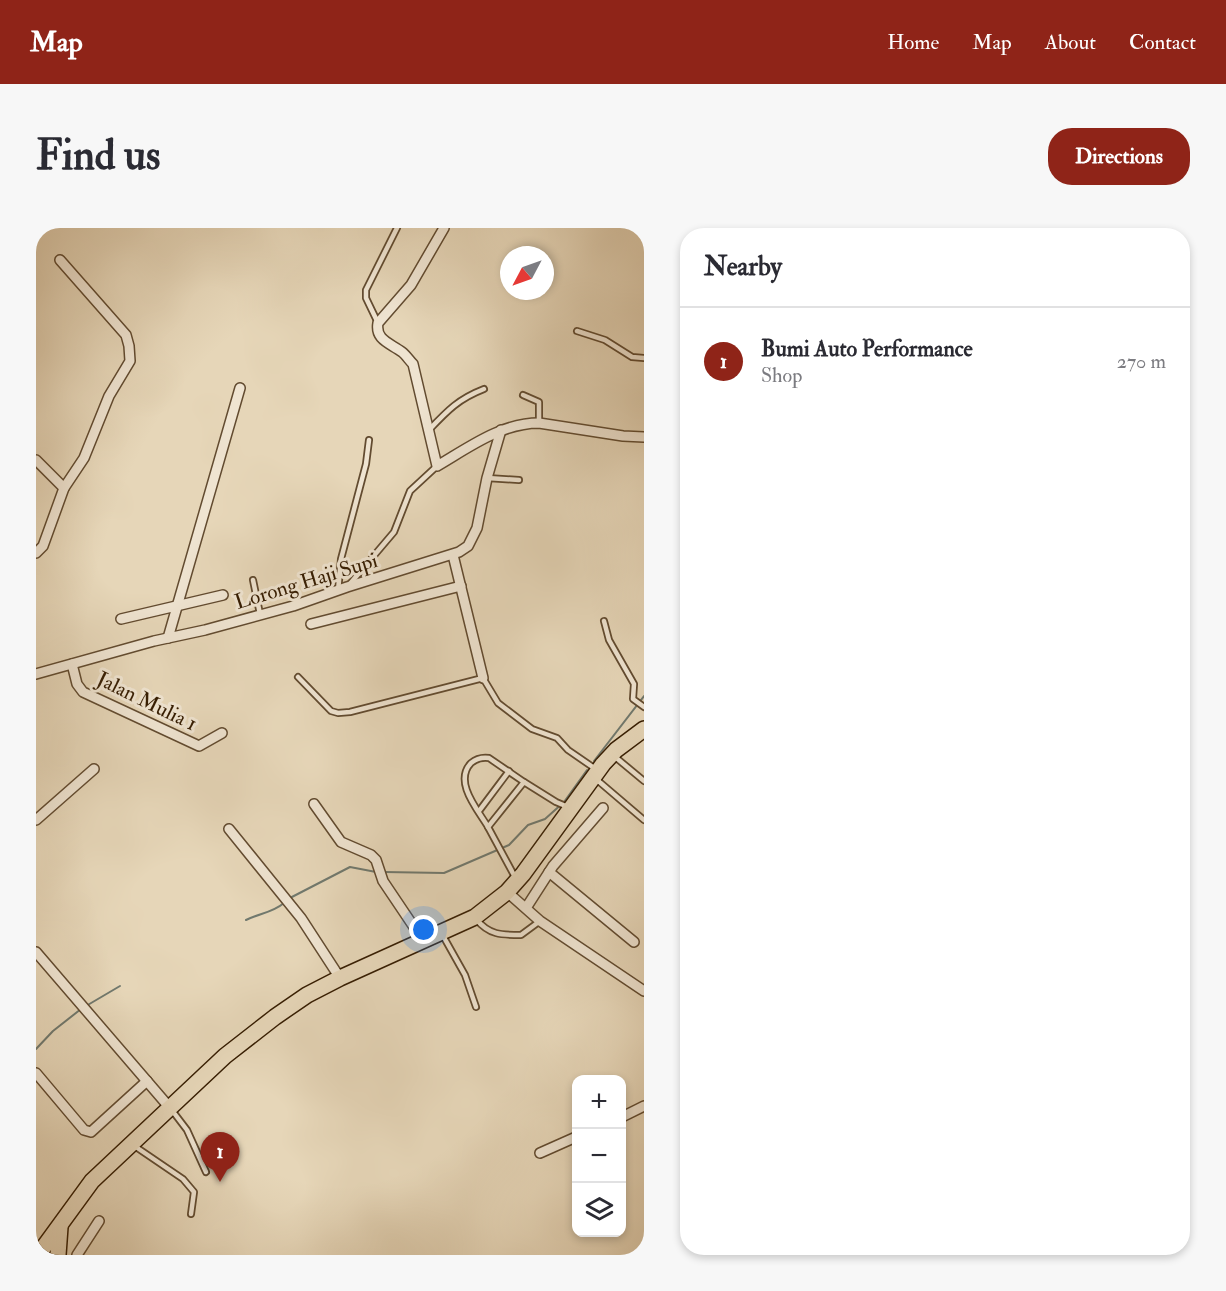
<!DOCTYPE html>
<html lang="en">
<head>
<meta charset="utf-8">
<style>
	body { margin:0; font-family:"IM FELL Double Pica",serif; background:#f7f7f7; color:#2b2b33 }
	.controls { position:absolute; right:18px; bottom:18px; display:grid; overflow:hidden; border-radius:12px; box-shadow:0 3px 9px #0003 }
	.controls button { width:54px; height:54px; display:grid; place-items:center; padding:0; border:0; border-bottom:2px solid #e1e1e2; background:#fff; color:#2b2b33; font:30px sans-serif }
	.compass { position:absolute; left:464px; top:18px; width:54px; height:54px; border-radius:50%; background:#fff; box-shadow:0 3px 9px #0003; rotate:229deg }
	.you { position:absolute; left:388px; top:702px; width:21px; height:21px; margin:-15px; border:4px solid #fff; border-radius:50%; background:#1a73e8; box-shadow:0 0 0 9px #1a73e833 }
	.badge { display:grid; place-items:center; width:39px; height:39px; border-radius:50%; background:#8f2418; color:#fff; font-size:20px; font-weight:700 }
	.pin { position:absolute; translate:-50% -50px; filter:drop-shadow(0 2px 3px #0008) }
	.pin::after { content:''; position:absolute; top:32px; width:21px; height:18px; background:inherit; clip-path:polygon(0 0,100% 0,50% 100%) }
	.list { margin:0; padding:0; list-style:none }
	h2 { display:flex; justify-content:space-between; align-items:center; height:78px; margin:0; padding:0 24px; font-size:26px }
	h2 small { font-size:20px; font-weight:400; color:#7c7c81 }
	.list li { display:grid; grid-template-columns:39px 1fr auto; gap:18px; align-items:center; box-sizing:border-box; height:108px; padding:0 24px; border-top:2px solid #e1e1e2 }
	.list b { display:block; font-size:22px; white-space:nowrap }
	.list p { margin:0; font-size:20px; white-space:nowrap; color:#7c7c81 }
	.list em { font-size:20px; font-style:normal; color:#7c7c81 }
	.icon { flex:none; width:33px; height:33px; fill:none; stroke:currentColor; stroke-width:2; stroke-linecap:round; stroke-linejoin:round }
	.map { position:relative; flex:none; width:608px; height:1027px; overflow:hidden; border-radius:24px }
	header { display:flex; align-items:center; gap:36px; box-sizing:border-box; height:84px; padding:0 30px; background:#8f2418; color:#fff }
	header strong { font-size:28px }
	nav { display:flex; gap:33px; margin-inline-start:auto; font-size:21px }
	.intro { display:flex; align-items:center; justify-content:space-between; box-sizing:border-box; height:144px; padding:0 36px }
	h1 { margin:0; font-size:42px }
	.button { padding:15px 27px; border-radius:24px; background:#8f2418; color:#fff; font-size:21px; font-weight:700 }
	main { display:flex; gap:36px; padding:0 36px }
	aside { flex:1; background:#fff; border-radius:24px; box-shadow:0 3px 9px #0003 }
	.map>svg:first-child { display:block }
	.lines { fill:none; stroke-linecap:round; stroke-linejoin:round }
	.stream { stroke:#71796e; stroke-width:2 }
	.service-casing { stroke:#624b30; stroke-width:8 }
	.minor-casing { stroke:#624b30; stroke-width:12 }
	.primary-casing { stroke:#361d02; stroke-width:18 }
	.service { stroke:#efe4d1; stroke-width:4.5 }
	.minor { stroke:#efe4d1; stroke-width:9 }
	.primary { stroke:#e6d6b8; stroke-width:15 }
	.labels { text-anchor:middle; stroke-width:6; stroke-linejoin:round; paint-order:stroke }
	.street-label { font-size:21px; fill:#361d02; stroke:#efe4d1 }
</style>
</head>
<body>
<header>
<strong>Map</strong>
<nav><a>Home</a><a>Map</a><a>About</a><a>Contact</a></nav>
</header>
<div class="intro"><h1>Find us</h1><a class="button">Directions</a></div>
<main>
<div class="map">
<svg width="608" height="1027" viewBox="0 0 608 1027">
	<rect width="100%" height="100%" fill="#e6d6b8"/>
	<filter id="stains"><feTurbulence type="fractalNoise" baseFrequency=".00333" numOctaves="4"/><feColorMatrix values="0 0 0 0 .2 0 0 0 0 .09 0 0 0 0 .02 0 0 0 .5 -.17"/></filter>
	<radialGradient id="worn" r=".72"><stop offset=".6" stop-color="#630" stop-opacity="0"/><stop offset="1" stop-color="#630" stop-opacity=".3"/></radialGradient>
	<g class="lines">
		<g class="stream">
			<path d="M558 533 608 468"/>
			<path d="M348 644 408 645 473 617 492 597 509 591 528 574 551 542"/>
			<path d="M252 671 314 639 340 644"/>
			<path d="M210 692C224 685 236 685 248 675"/>
			<path d="M50 778 84 758"/>
			<path d="M0 821 17 803 45 781"/>
		</g>
		<g class="service-casing">
			<g id="service">
				<path d="M342 95 330 70V62L361 0"/>
				<path d="M541 103 569 112 596 129 608 130"/>
				<path d="M487 167 503 174V195"/>
				<path d="M392 203C411 183 422 171 448 161"/>
				<path d="M451 250 483 252"/>
				<path d="M217 352 224 386"/>
				<path d="M313 357 358 304 374 263 401 238"/>
				<path d="M302 363 305 331 330 236 333 212"/>
				<path d="M568 393 573 412 598 456 597 471 608 479"/>
				<path d="M262 449 295 483 302 485 314 484 447 450 462 475 496 501 521 510 532 522 561 542"/>
				<path d="M578 528 608 553"/>
				<path d="M560 551 608 592"/>
				<path d="M443 583 473 543"/>
				<path d="M452 599C442 582 417 554 435 535 441 530 446 529 453 530L488 554"/>
				<path d="M479 649 452 599 488 554 520 574 532 579"/>
				<path d="M440 691C453 707 465 707 485 707L504 693"/>
				<path d="M406 706 429 747 440 779"/>
				<path d="M135 881 151 902 170 944"/>
				<path d="M97 917 147 951 158 964 155 986"/>
			</g>
		</g>
		<g class="minor-casing">
			<g id="minor">
				<path d="M408 0 375 57 342 95C339 112 354 115 366 124 370 127 373 132 377 136L401 238C432 220 465 195 503 195L587 208 608 209"/>
				<path d="M24 32 90 107 93 118 94 133 73 168 48 230 28 260"/>
				<path d="M0 232 28 260 7 318 0 325"/>
				<path d="M417 327 447 450"/>
				<path d="M85 391 187 367"/>
				<path d="M275 396 425 358"/>
				<path d="M132 410 204 160"/>
				<path d="M36 436 41 456 47 464 163 518 186 505"/>
				<path d="M0 446 118 413 169 402 257 378 311 359 423 324 432 318 441 300 451 250 465 202"/>
				<path d="M278 576 305 614 335 627 340 632 347 653 386 711"/>
				<path d="M0 592 58 541"/>
				<path d="M193 601 265 690 304 750"/>
				<path d="M513 644 598 714"/>
				<path d="M471 664 504 693 608 763"/>
				<path d="M490 680 517 638 567 580"/>
				<path d="M0 724 134 880"/>
				<path d="M0 845 48 902 55 904 111 853"/>
				<path d="M586 889 608 878"/>
				<path d="M504 925 540 909"/>
				<path d="M41 1027 63 993"/>
			</g>
		</g>
		<g class="primary-casing">
			<g id="primary">
				<path d="M2 1027 56 953 189 828 239 789 271 767 304 750 439 689 471 664 487 646 567 536 580 522 608 501"/>
				<path d="M22 1027 24 999"/>
			</g>
		</g>
		<use href="#service" class="service"/>
		<use href="#minor" class="minor"/>
		<use href="#primary" class="primary"/>
	</g>
	<g class="labels">
		<g class="street-label">
			<text transform="translate(270 353) rotate(-17)" y="7">Lorong Haji Supi</text>
			<text transform="translate(111 473) rotate(26)" y="7">Jalan Mulia 1</text>
		</g>
	</g>
	<rect width="100%" height="100%" filter="url(#stains)"/>
	<rect width="100%" height="100%" fill="url(#worn)"/>
</svg>
<div class="controls">
<button>+</button>
<button>−</button>
<button><svg class="icon" aria-label="layers" viewBox="0 0 24 24"><path d="M12 4l9 5-9 5-9-5zM3 14l9 5 9-5"/></svg></button>
</div>
<svg class="compass" viewBox="-18 -18 36 36"><path d="M0-13l5 13h-10z" fill="#e53935"/><path d="M0 13l5-13h-10z" fill="#7c7c81"/></svg>
<div class="you"></div>
<div class="pin badge" style="left:184px;top:954px">1</div>
</div>
<aside>
<h2>Nearby<small></small></h2>
<ul class="list">
<li><span class="badge">1</span><div><b>Bumi Auto Performance</b><p>Shop</p></div><em>270 m</em></li>
</ul>
</aside>
</main>
</body>
</html>
